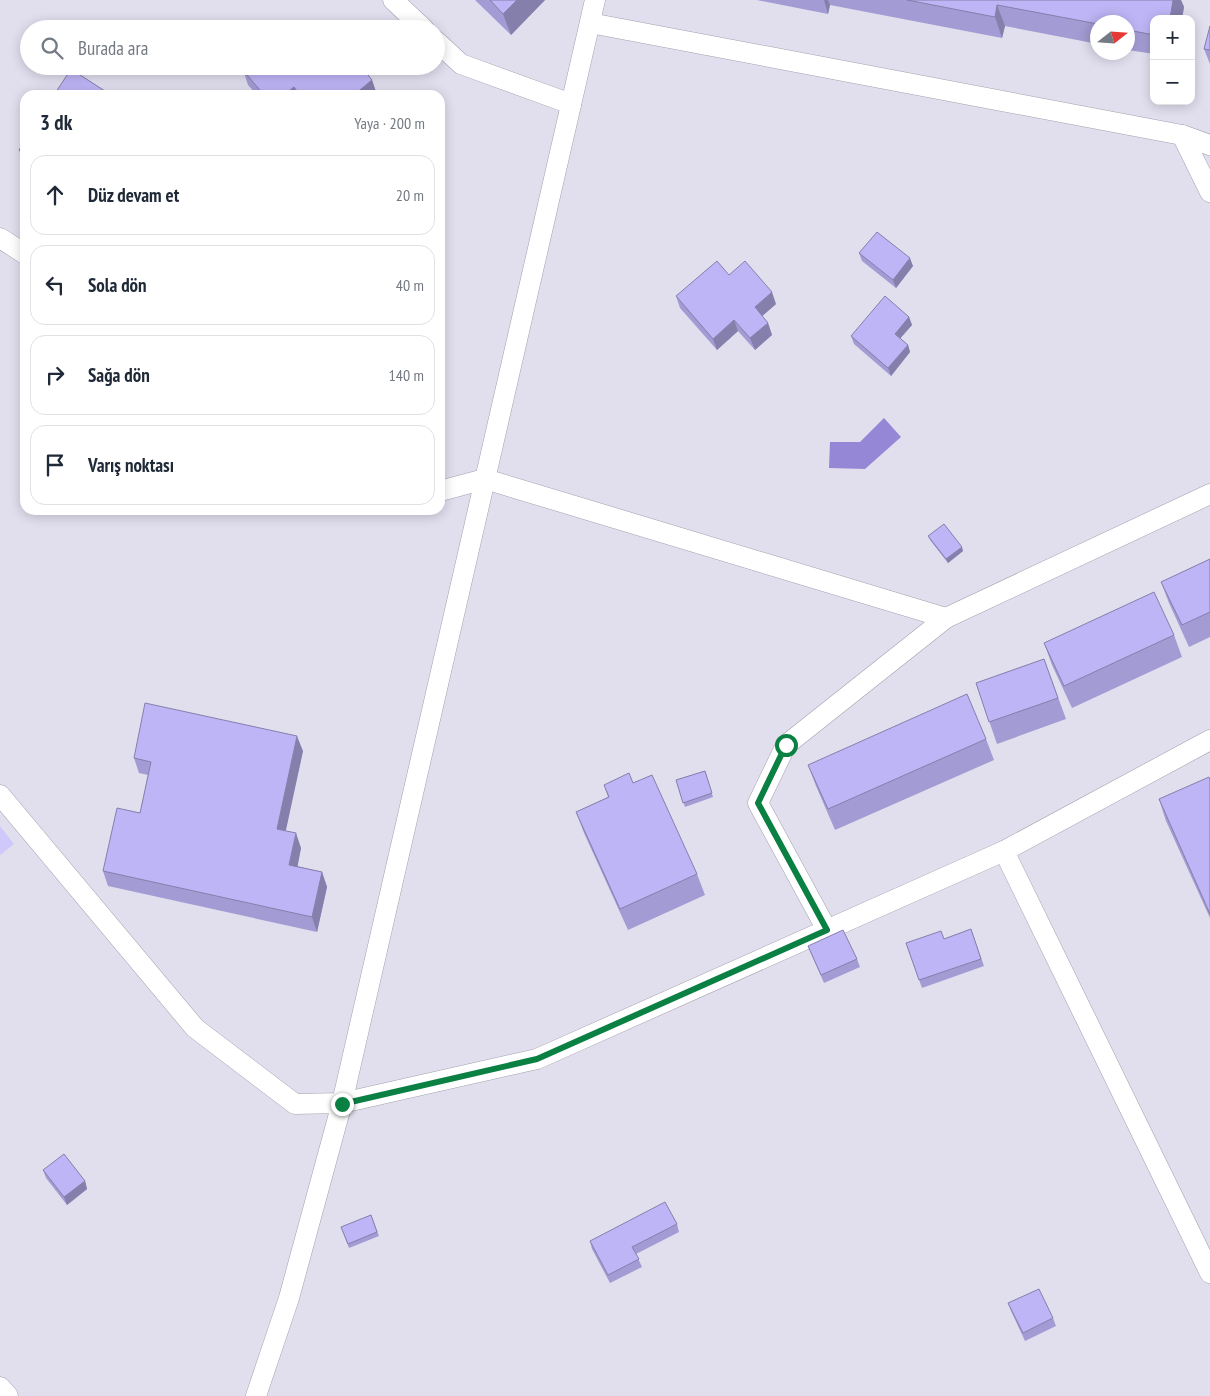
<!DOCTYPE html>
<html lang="tr">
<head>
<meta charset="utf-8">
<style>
	body { margin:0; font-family:"PT Sans Narrow",sans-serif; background:#f6f6f7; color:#1f2937 }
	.controls { position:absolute; right:15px; top:15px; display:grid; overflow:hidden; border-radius:10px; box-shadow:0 2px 12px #0003 }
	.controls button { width:45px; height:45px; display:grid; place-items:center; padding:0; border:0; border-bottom:1px solid #e0e1e3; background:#fff; color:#1f2937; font:25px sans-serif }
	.compass { position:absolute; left:1090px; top:15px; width:45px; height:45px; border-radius:50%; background:#fff; box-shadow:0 2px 12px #0003; rotate:73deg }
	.stop { position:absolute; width:15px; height:15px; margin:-11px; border:4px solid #0b8043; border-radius:50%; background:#fff }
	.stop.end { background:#0b8043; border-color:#fff; box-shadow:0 1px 5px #0008 }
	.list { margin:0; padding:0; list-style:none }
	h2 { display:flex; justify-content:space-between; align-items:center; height:65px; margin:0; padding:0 20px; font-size:21px }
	h2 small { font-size:16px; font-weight:400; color:#747a83 }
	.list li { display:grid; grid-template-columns:32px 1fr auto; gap:15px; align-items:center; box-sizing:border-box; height:80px; margin:0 10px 10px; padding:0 10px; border:1px solid #e0e1e3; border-radius:15px }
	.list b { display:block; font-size:19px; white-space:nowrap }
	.list em { font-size:16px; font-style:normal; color:#747a83 }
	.icon { flex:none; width:28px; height:28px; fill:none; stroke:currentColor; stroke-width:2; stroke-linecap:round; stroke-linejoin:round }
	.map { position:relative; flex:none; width:1210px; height:1396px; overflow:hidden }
	.search { position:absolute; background:#fff; box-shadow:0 2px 12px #0003; left:20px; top:20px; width:425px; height:55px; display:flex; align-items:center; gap:12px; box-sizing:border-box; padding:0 18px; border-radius:28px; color:#747a83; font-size:19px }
	.panel { position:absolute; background:#fff; box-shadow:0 2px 12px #0003; left:20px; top:90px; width:425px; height:425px; border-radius:15px }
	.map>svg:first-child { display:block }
	.green { fill:#cec8fb }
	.water { fill:#9587d5 }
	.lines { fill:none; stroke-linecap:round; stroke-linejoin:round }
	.street-casing { stroke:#a2a0ae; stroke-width:21 }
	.street { stroke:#fff; stroke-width:20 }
	.wall { fill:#a39cd4 }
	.shaded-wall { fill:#857fac }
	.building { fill:#beb5f6; stroke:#857fac }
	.route { stroke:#0b8043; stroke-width:6 }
</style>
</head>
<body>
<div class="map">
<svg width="1210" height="1396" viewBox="0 0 1210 1396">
	<rect width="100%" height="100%" fill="#e1dfee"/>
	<path class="green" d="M0 826 14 844 0 855Z"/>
	<path class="water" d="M884 418 901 437 865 469 829 468 830 442H860Z"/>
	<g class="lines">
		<g class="street-casing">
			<g id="street">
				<path d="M393 0 424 29"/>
				<path d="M590 23 1182 135 1210 145"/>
				<path d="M436 41 461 64 571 104"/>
				<path d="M1182 135 1210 192"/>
				<path d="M0 238 25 254"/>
				<path d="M440 491 485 479 946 618"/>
				<path d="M0 795 195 1028 295 1104 342 1103 537 1059 1004 851 1210 740"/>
				<path d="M1004 851 1210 1273"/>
				<path d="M827 930 758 803 786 745 946 618 1210 494"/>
				<path d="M0 1387 8 1396"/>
				<path d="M256 1396 289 1298 342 1103 595 0"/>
			</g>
		</g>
		<use href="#street" class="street"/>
	</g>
	<g class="wall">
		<path d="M475 0H545L511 35Z"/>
		<path d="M757 0H1181L1184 7 1182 19H1154V54L1128 50V22H1098V44L1005 26 1002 38 830 5 828 14Z"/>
		<path d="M1210 26V64L1204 49Z"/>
		<path d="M243 70 372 80 377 95H257L248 85Z"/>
		<path d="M25 141V162L23 161 19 150Z"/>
		<path d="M859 253 913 266 896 288 862 261Z"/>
		<path d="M676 296 776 304 762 316 768 323 772 335 755 350 738 331 717 350 680 308Z"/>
		<path d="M909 317 912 325 900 338 908 345 910 352 891 376 854 344 851 336Z"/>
		<path d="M928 536 963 551 948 563 930 540Z"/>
		<path d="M1210 559V637L1189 647 1169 603 1161 582Z"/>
		<path d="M1174 635 1182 657 1072 708 1052 665 1044 643Z"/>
		<path d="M1044 659 1066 719 997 744 976 683Z"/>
		<path d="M986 739 994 760 835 830 816 786 808 765Z"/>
		<path d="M303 751 285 831 301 848 297 866 322 872 327 887 317 932 108 886 103 871 140 813 148 775 139 773 134 758Z"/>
		<path d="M705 771 713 797 685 807 676 780Z"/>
		<path d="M1210 780V918L1166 821 1159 799Z"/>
		<path d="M633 783 697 874 705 895 628 930 584 833 576 812 608 797 604 785Z"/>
		<path d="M971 929 984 966 922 988 906 943 944 939Z"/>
		<path d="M808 946 857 959 860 967 824 983Z"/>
		<path d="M43 1170 85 1181 87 1189 67 1205 46 1178Z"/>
		<path d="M371 1215 379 1236 349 1248 341 1227Z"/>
		<path d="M677 1224 679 1232 636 1254 642 1267 610 1283 592 1249 590 1241Z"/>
		<path d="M1008 1303 1053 1318 1056 1326 1025 1341 1011 1311Z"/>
	</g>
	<g class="shaded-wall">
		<path d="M517 0H545L511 35 503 14Z"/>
		<path d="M824 0H828L830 5 828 14Z"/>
		<path d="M1173 0H1181L1184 7 1182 19H1170Z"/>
		<path d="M997 5 1005 26 1002 38 995 17Z"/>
		<path d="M372 80 377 95H354Z"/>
		<path d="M294 87 297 95H284Z"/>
		<path d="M910 258 913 266 896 288 893 280Z"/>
		<path d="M772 292 776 304 759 319 755 307Z"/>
		<path d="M909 317 912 325 898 341 895 334Z"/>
		<path d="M734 320 738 331 717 350 713 339Z"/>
		<path d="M768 323 772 335 755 350 750 338Z"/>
		<path d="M908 345 910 352 891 376 888 368Z"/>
		<path d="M962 547 963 551 948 563 946 559Z"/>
		<path d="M297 736 303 751 283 844 277 829Z"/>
		<path d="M296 833 301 848 295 880 289 865Z"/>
		<path d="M322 872 327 887 317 932 312 917Z"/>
		<path d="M85 1181 87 1189 67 1205 64 1197Z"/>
	</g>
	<g class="building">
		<path d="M490 0H517L503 14Z"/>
		<path d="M907 0H1173L1170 19H1154V35L1128 30V22H1098V24L997 5 995 17Z"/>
		<path d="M1210 26V50L1204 49Z"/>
		<path d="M247 66H361L372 80 354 95H300L294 87 284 95H264L243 70Z"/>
		<path d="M71 69 111 95H54Z"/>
		<path d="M25 141V153L19 150Z"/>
		<path d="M877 232 910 258 893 280 859 253Z"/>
		<path d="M717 261 729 275 745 261 772 292 755 307 768 323 750 338 734 320 713 339 676 296Z"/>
		<path d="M885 296 909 317 895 334 908 345 888 368 851 336Z"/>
		<path d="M944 524 962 547 946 559 928 536Z"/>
		<path d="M1210 559V612L1182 625 1161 582Z"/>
		<path d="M1154 592 1174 635 1064 686 1044 643Z"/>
		<path d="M1044 659 1058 698 989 722 976 683Z"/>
		<path d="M967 694 986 739 828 809 808 765Z"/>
		<path d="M145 703 297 736 277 829 296 833 289 865 322 872 312 917 103 871 117 808 140 813 151 762 134 758Z"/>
		<path d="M705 771 712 793 683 803 676 780Z"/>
		<path d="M629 773 633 783 652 775 697 874 620 909 576 812 609 797 604 785Z"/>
		<path d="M1209 777 1210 780V914L1159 799Z"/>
		<path d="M971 929 981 959 919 980 906 943 941 931 944 939Z"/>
		<path d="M843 930 857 959 821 975 808 946Z"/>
		<path d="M64 1154 85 1181 64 1197 43 1170Z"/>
		<path d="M665 1202 677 1224 632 1247 639 1259 608 1275 590 1241Z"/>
		<path d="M371 1215 377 1232 348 1244 341 1227Z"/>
		<path d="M1039 1289 1053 1318 1023 1333 1008 1303Z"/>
	</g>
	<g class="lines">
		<path class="route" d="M342 1104 537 1059 827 930 758 803 786 745"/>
	</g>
</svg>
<div class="controls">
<button>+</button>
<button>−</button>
</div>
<svg class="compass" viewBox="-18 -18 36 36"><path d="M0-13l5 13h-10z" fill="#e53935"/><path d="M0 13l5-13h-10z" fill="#747a83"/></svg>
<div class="stop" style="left:786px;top:745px"></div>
<div class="stop end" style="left:342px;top:1104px"></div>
<div class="search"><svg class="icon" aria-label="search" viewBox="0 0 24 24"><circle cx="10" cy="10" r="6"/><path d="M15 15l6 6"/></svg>Burada ara</div>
<section class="panel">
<h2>3 dk<small>Yaya · 200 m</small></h2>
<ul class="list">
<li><svg class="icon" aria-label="ahead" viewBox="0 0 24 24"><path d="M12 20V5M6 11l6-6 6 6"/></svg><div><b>Düz devam et</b></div><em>20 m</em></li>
<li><svg class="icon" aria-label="left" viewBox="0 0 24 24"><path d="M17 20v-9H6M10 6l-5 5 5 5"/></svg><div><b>Sola dön</b></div><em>40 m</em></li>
<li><svg class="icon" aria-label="right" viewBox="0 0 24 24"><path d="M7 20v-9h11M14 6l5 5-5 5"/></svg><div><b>Sağa dön</b></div><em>140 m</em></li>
<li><svg class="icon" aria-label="arrive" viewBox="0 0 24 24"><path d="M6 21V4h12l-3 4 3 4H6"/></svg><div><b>Varış noktası</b></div></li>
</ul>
</section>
</div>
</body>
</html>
